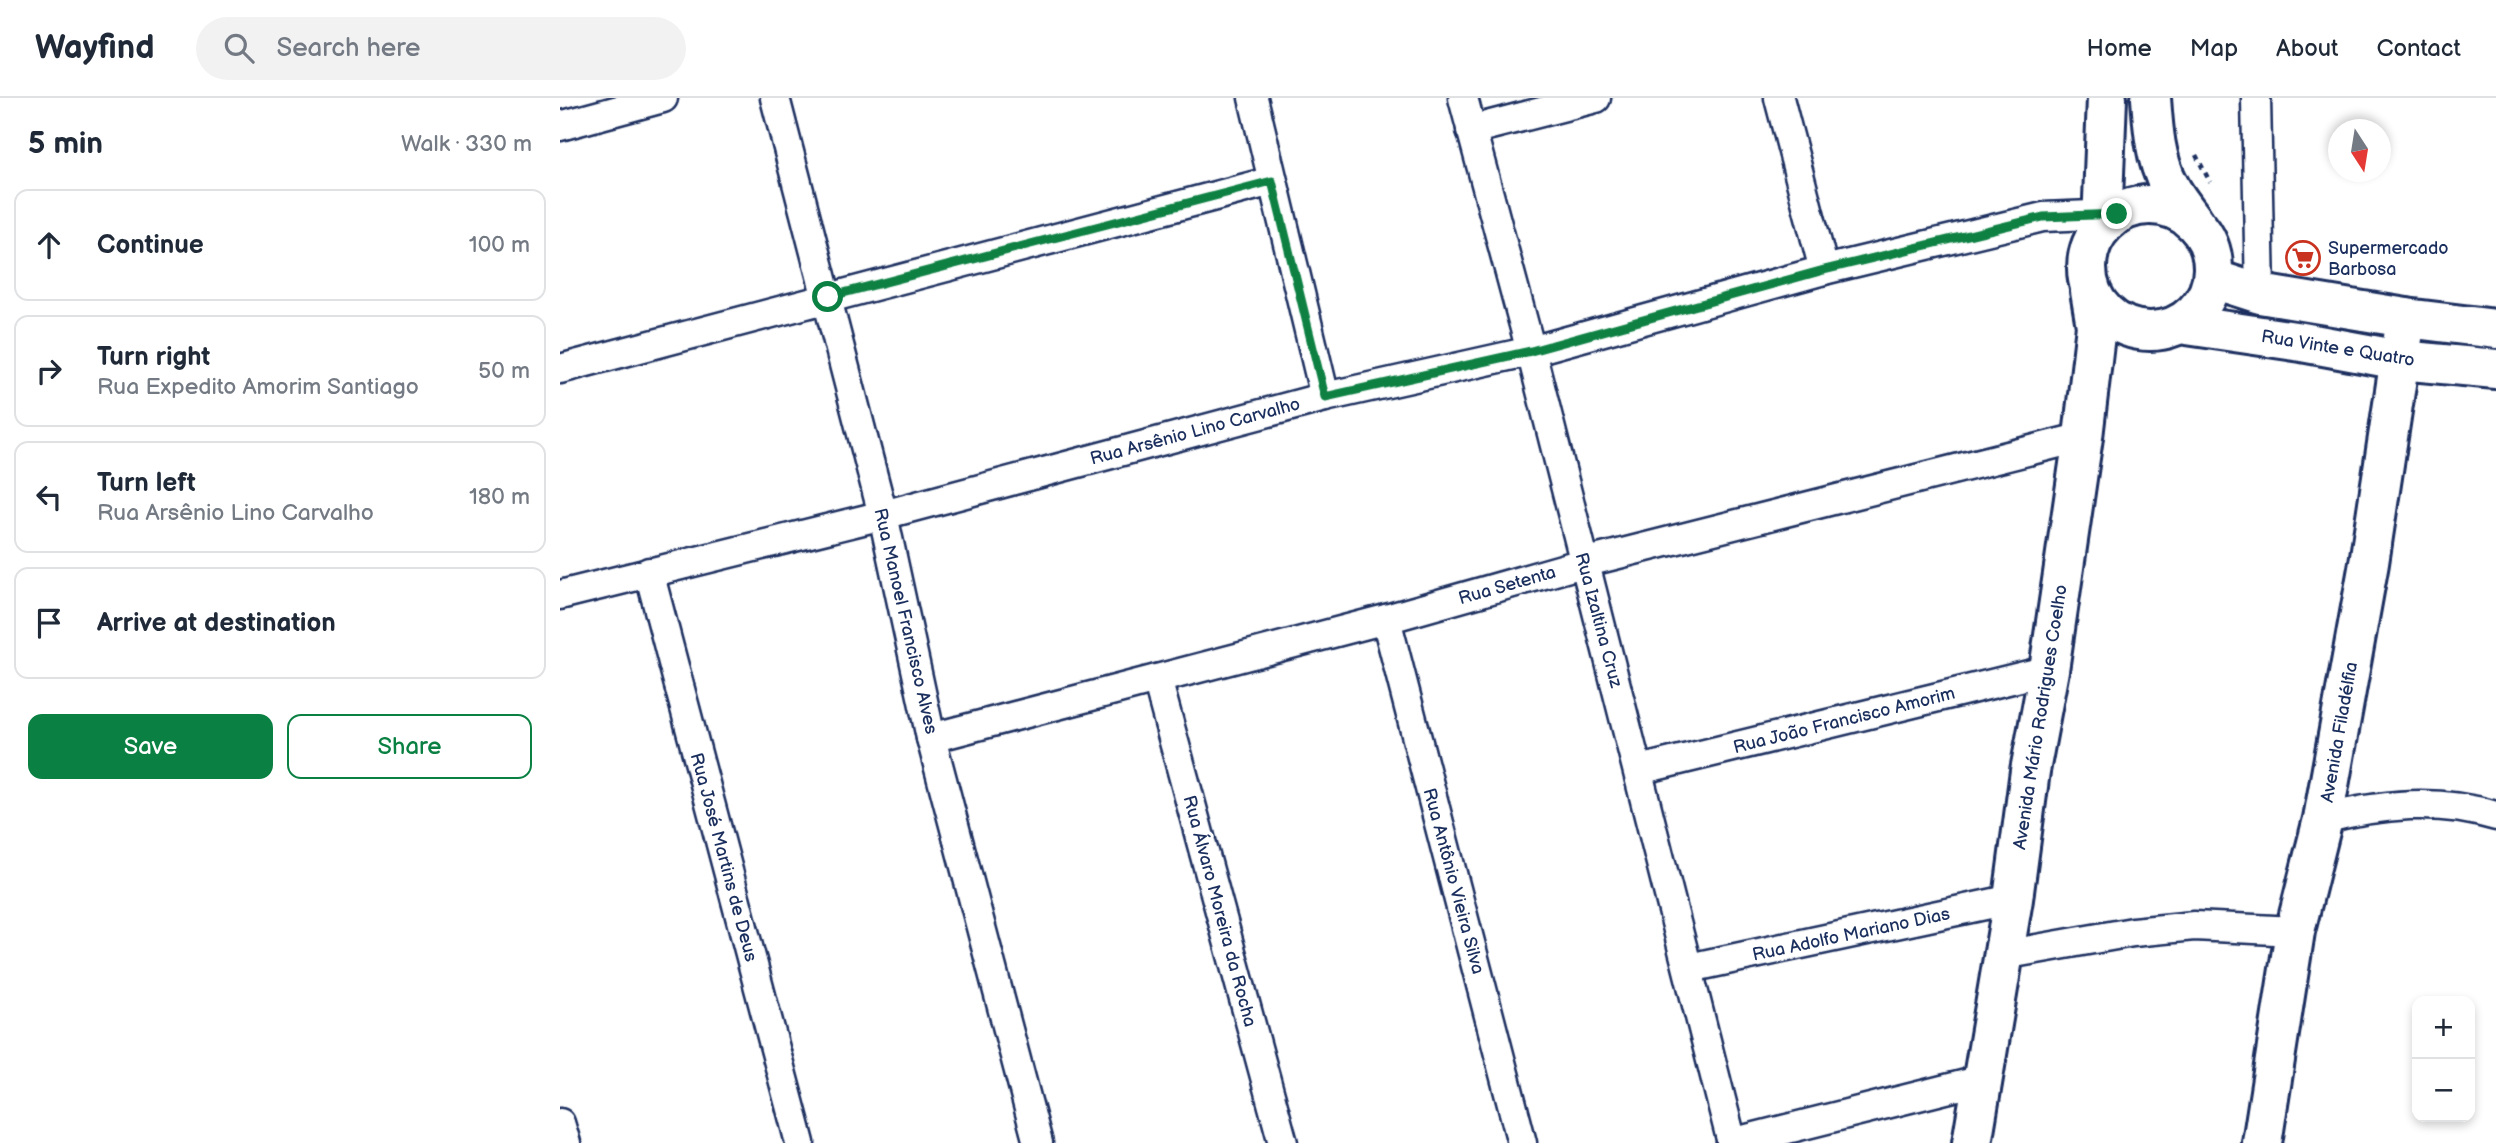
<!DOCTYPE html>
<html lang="en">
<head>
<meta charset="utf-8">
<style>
	body { margin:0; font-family:"Balsamiq Sans",sans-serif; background:#f2f2f3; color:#1f2937 }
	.controls { position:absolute; right:21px; bottom:21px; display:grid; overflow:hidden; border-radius:14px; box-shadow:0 4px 10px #0003 }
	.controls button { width:63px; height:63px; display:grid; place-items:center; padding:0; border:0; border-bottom:2px solid #e0e1e3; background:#fff; color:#1f2937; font:35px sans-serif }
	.compass { position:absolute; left:1768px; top:21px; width:63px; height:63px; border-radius:50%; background:#fff; box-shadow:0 4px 10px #0003; rotate:168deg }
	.stop { position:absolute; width:21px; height:21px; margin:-16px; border:5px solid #0b8043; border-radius:50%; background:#fff }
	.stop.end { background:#0b8043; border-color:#fff; box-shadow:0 2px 7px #0008 }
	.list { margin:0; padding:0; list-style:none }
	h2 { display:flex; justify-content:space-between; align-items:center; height:91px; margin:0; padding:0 28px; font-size:30px }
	h2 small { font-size:23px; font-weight:400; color:#747a83 }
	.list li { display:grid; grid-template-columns:46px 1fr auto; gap:21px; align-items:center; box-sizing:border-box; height:112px; margin:0 14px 14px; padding:0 14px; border:2px solid #e0e1e3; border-radius:14px }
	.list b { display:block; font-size:26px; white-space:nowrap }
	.list p { margin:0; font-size:23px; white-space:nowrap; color:#747a83 }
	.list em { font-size:23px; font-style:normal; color:#747a83 }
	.actions { display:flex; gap:14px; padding:21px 28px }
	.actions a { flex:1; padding:16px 0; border:2px solid #0b8043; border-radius:14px; text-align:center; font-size:24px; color:#0b8043 }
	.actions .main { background:#0b8043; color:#fff }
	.icon { flex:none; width:38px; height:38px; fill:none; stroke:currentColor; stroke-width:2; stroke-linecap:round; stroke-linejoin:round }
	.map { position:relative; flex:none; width:1936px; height:1045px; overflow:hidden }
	header { display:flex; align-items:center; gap:42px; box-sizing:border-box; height:98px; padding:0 35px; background:#fff; border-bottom:2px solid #e0e1e3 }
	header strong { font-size:33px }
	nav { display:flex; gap:38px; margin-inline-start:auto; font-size:24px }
	.search { width:490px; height:63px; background:#f2f2f3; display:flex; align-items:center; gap:18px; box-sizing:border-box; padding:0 24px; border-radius:38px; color:#747a83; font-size:26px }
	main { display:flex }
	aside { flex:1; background:#fff }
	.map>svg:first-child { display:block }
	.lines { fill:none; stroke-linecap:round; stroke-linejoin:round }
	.street-casing { stroke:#1b2f5e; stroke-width:33 }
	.secondary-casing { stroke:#1b2f5e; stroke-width:44 }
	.primary-casing { stroke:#1b2f5e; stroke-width:44 }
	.path { stroke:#1b2f5e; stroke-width:4.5; stroke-dasharray:5 5; stroke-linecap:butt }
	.street { stroke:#fff; stroke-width:28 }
	.secondary { stroke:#fff; stroke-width:38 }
	.primary { stroke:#fff; stroke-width:38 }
	.route { stroke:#0b8043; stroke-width:9 }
	.labels { text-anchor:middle; stroke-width:6; stroke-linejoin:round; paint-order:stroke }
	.poi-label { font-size:18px; fill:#1b2f5e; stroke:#fff; text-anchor:start }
	.street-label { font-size:18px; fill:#1b2f5e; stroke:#fff }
</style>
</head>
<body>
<header>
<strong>Wayfind</strong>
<div class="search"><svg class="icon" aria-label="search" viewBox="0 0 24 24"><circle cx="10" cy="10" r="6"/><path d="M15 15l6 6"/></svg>Search here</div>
<nav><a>Home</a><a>Map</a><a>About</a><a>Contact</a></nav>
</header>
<main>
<aside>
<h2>5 min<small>Walk · 330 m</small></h2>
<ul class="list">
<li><svg class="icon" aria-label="ahead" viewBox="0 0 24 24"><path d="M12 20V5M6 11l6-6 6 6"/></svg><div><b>Continue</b></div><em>100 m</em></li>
<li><svg class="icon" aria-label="right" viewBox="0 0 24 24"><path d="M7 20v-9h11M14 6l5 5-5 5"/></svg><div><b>Turn right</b><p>Rua Expedito Amorim Santiago</p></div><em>50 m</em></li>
<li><svg class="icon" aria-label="left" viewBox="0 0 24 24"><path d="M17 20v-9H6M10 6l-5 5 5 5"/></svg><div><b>Turn left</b><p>Rua Arsênio Lino Carvalho</p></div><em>180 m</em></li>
<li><svg class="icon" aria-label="arrive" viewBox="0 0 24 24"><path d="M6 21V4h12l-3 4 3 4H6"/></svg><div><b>Arrive at destination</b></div></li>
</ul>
<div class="actions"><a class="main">Save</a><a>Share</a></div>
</aside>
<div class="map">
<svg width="1936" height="1045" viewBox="0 0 1936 1045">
	<rect width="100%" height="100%" fill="#fff"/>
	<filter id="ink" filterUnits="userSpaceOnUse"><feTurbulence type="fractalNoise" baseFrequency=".0143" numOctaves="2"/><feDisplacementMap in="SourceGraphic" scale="14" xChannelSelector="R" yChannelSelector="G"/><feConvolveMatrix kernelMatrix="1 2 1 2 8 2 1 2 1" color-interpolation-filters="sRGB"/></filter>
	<g filter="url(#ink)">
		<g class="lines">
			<g class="street-casing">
				<g id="street">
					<path d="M215 0 323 417 371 640 478 1045"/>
					<path d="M693 0 765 299"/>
					<path d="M903 0 971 253 1172 1045"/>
					<path d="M1219 0 1264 172"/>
					<path d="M1696 0 1700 196"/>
					<path d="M0 28 103 0"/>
					<path d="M911 32 1036 0"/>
					<path d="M0 271 712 83"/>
					<path d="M89 474 240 1045"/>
					<path d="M0 497 323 417 765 299 971 253 1264 172 1483 119 1557 116"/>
					<path d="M826 521 962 1045"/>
					<path d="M597 581 723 1045"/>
					<path d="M371 640 826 521 1023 465 1523 339"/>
					<path d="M1079 672 1489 572"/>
					<path d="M1763 721C1821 706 1878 700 1936 718"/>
					<path d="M1443 857 1573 834 1634 828 1735 833"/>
					<path d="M1129 870 1453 801"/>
					<path d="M0 1025 6 1045"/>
					<path d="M1171 1045 1422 982"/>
				</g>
			</g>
			<g class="secondary-casing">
				<g id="secondary">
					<path d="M1653 181 1700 196 1846 220 1936 231"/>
					<path d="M1620 226 1742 244 1840 262 1936 271"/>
					<path d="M1702 1045 1735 833 1763 721 1809 465 1846 220"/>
				</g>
			</g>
			<g class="primary-casing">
				<g id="primary">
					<path d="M1591 0C1593 29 1595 61 1609 87 1615 100 1626 112 1634 124"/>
					<circle cx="1590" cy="170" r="63"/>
					<path d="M1542 127 1547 0"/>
					<path d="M1412 1045 1453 801 1470 673 1489 572 1523 339 1536 228 1530 193"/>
				</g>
			</g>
			<path class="path" d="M1636 57 1650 84"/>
			<use href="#street" class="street"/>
			<use href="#secondary" class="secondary"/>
			<use href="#primary" class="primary"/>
		</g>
	</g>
	<g class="lines" filter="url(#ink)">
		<path class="route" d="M268 199 712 83 765 299 971 253 1264 172 1483 119 1557 116"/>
	</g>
	<defs>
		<g id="supermarket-ring" transform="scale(1.75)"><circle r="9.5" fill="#fff" stroke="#c8321e" stroke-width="1.5"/><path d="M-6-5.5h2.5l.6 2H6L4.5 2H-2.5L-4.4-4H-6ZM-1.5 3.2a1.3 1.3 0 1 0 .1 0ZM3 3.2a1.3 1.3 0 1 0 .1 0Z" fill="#c8321e"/></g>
	</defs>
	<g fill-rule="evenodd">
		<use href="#supermarket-ring" x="1743" y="160"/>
	</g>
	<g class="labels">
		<g class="poi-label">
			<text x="1768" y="156">Supermercado<tspan x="1768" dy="21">Barbosa</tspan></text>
		</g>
		<g class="street-label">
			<text transform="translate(1778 250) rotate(9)" y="6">Rua Vinte e Quatro</text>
			<text transform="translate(635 333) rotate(-15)" y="6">Rua Arsênio Lino Carvalho</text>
			<text transform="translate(947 487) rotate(-16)" y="6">Rua Setenta</text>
			<text transform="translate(1039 522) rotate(75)" y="6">Rua Izaltina Cruz</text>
			<text transform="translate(346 523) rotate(77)" y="6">Rua Manoel Francisco Alves</text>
			<text transform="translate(1480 619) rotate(-81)" y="6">Avenida Mário Rodrigues Coelho</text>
			<text transform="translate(1284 622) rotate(-14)" y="6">Rua João Francisco Amorim</text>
			<text transform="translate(1779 634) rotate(-80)" y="6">Avenida Filadélfia</text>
			<text transform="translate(164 759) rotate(75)" y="6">Rua José Martins de Deus</text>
			<text transform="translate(894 783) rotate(75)" y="6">Rua Antônio Vieira Silva</text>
			<text transform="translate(660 813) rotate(75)" y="6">Rua Álvaro Moreira da Rocha</text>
			<text transform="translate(1291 836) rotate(-12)" y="6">Rua Adolfo Mariano Dias</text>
		</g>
	</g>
</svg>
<div class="controls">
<button>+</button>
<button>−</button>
</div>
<svg class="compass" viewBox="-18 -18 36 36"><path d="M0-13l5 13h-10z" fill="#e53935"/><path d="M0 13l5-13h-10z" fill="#747a83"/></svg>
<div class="stop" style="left:268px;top:199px"></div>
<div class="stop end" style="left:1557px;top:116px"></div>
</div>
</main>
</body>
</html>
